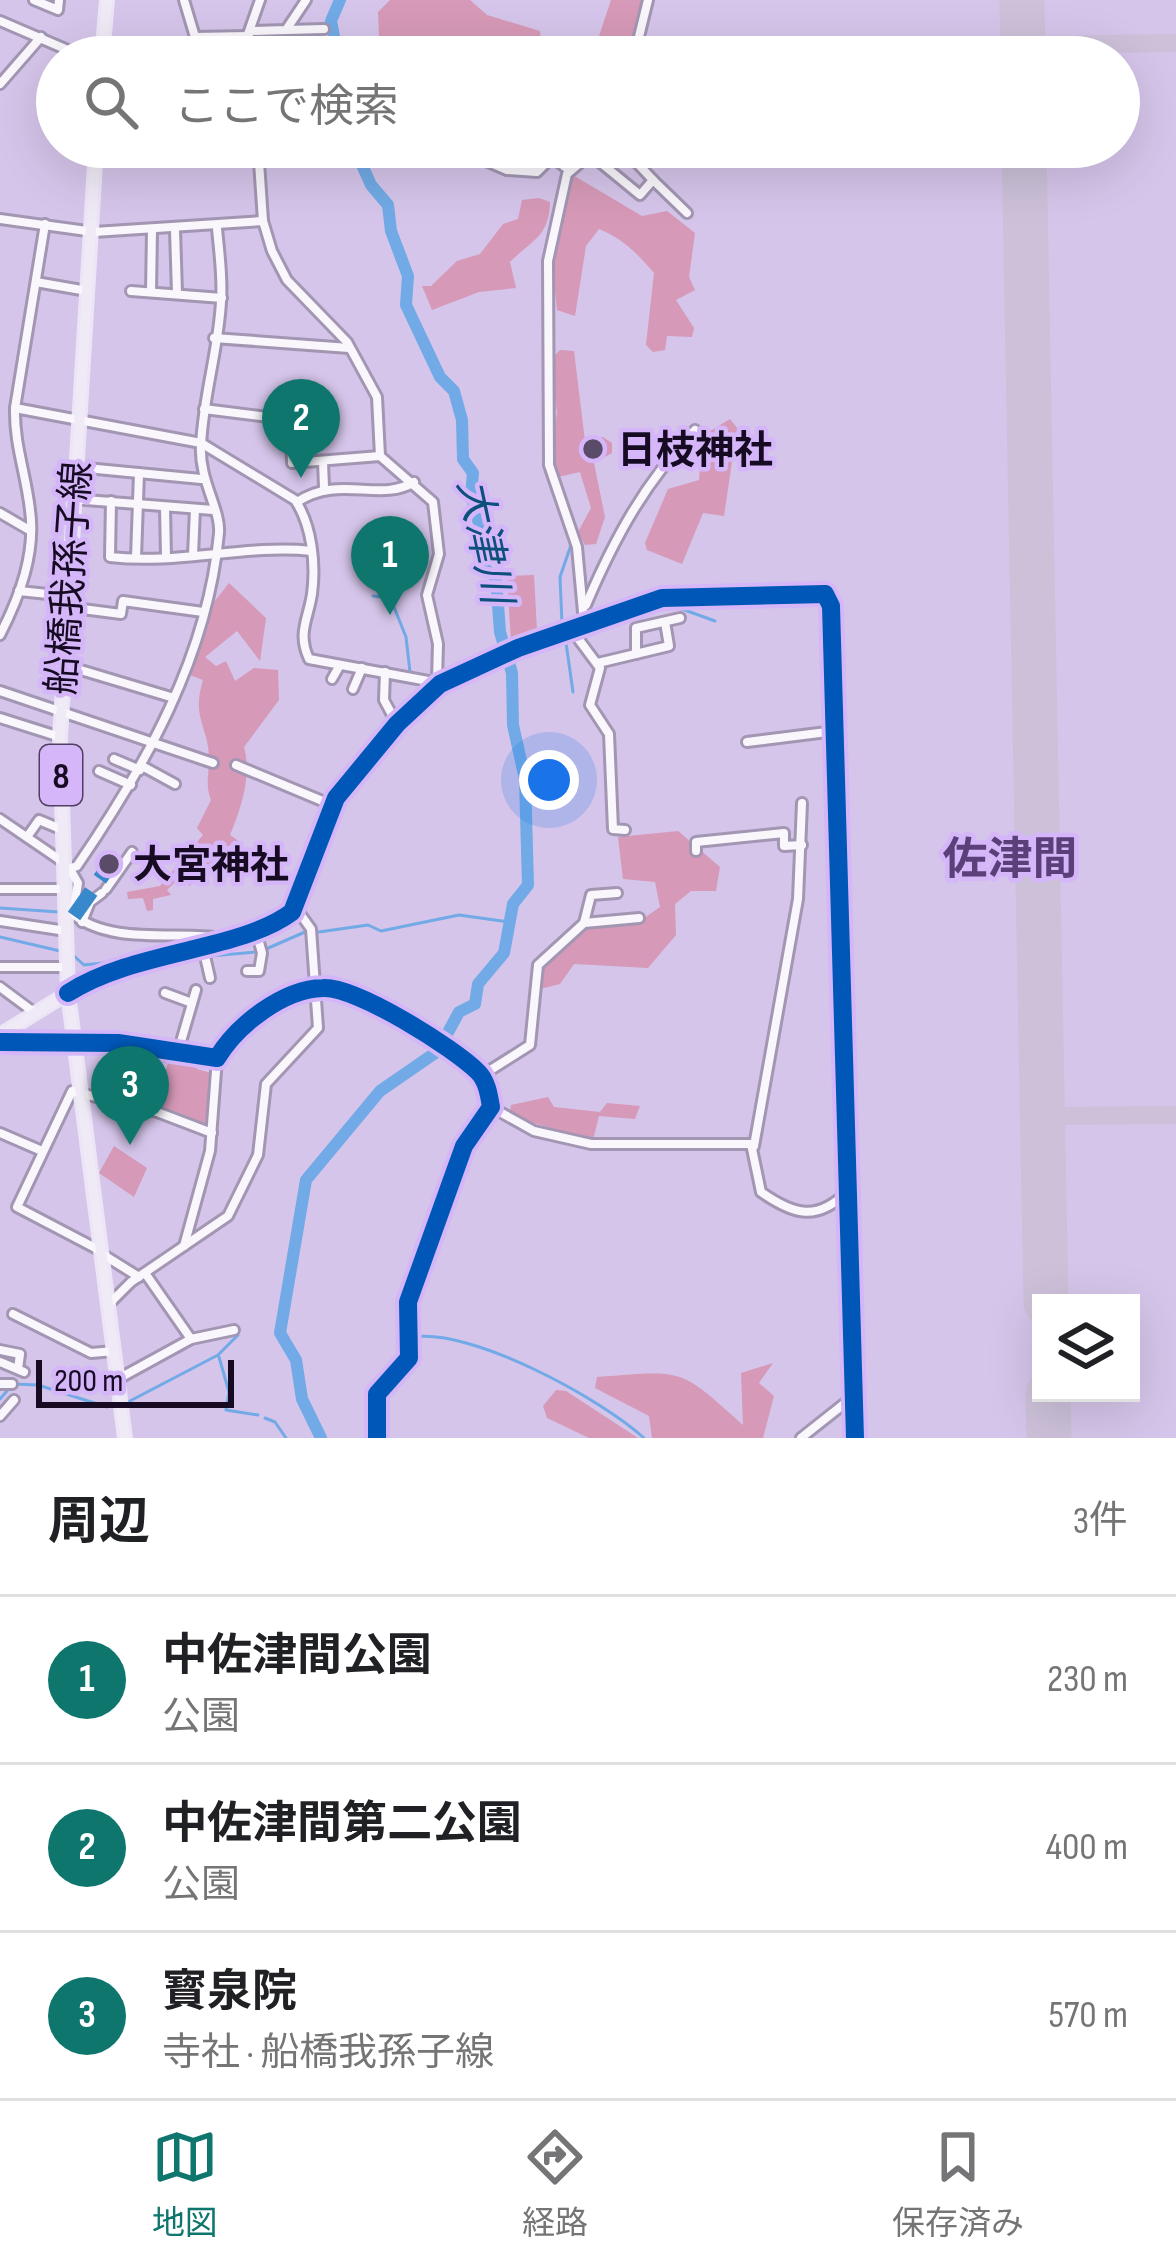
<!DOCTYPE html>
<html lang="ja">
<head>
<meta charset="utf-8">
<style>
	body { margin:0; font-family:"Sofia Sans Condensed","Noto Sans JP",sans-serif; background:#f2f2f2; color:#202124 }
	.controls { position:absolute; right:36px; bottom:36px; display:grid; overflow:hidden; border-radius:0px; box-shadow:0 12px 48px #0002 }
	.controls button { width:108px; height:108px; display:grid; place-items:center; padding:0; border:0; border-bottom:3px solid #e0e0e0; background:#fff; color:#202124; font:60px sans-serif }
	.scale { position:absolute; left:36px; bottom:30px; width:198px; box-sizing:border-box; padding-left:12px; border:6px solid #170b23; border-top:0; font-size:33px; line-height:42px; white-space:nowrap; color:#170b23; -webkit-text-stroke:9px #d4b6f9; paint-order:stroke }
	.you { position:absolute; left:549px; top:780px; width:42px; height:42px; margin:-30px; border:9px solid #fff; border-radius:50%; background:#1a73e8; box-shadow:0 0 0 18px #1a73e833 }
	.badge { display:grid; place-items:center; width:78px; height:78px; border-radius:50%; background:#0f766e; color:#fff; font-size:39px; font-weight:700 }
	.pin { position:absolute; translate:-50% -99px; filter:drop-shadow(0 3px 6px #0008) }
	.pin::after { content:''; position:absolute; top:63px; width:42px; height:36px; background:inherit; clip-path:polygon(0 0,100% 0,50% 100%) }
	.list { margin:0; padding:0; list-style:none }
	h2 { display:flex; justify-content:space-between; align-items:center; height:156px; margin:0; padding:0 48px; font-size:51px }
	h2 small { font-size:39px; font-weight:400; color:#757577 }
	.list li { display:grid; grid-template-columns:78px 1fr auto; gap:36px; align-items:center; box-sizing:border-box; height:168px; padding:0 48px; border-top:3px solid #e0e0e0 }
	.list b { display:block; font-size:45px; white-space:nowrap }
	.list p { margin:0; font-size:39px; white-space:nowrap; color:#757577 }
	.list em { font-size:39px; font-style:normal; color:#757577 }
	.icon { flex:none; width:66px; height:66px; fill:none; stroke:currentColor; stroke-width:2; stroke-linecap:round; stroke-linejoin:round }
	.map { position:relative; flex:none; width:1176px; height:1438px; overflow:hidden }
	.search { position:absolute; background:#fff; box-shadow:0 12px 48px #0002; left:36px; right:36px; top:36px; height:132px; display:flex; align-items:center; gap:30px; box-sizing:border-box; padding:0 42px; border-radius:66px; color:#757577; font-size:45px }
	.sheet { height:660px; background:#fff }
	nav { display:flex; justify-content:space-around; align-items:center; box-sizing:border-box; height:168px; border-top:3px solid #e0e0e0; background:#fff; font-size:33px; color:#757577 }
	nav a { display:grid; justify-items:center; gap:6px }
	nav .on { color:#0f766e }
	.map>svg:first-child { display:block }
	.green { fill:#d699b7 }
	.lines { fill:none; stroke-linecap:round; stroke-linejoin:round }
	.stream { stroke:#71aae6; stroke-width:3 }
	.river { stroke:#71aae6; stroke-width:12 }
	.taxiway { stroke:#ccc1d9; stroke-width:18 }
	.runway { stroke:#ccc1d9; stroke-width:45 }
	.minor-casing { stroke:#a296b2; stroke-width:14 }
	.major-casing { stroke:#ece5f6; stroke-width:16 }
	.minor { stroke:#f9f6fc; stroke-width:8 }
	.major { stroke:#efeaf5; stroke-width:10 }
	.quiet { stroke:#3789cb; stroke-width:15; stroke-dasharray:30 15; stroke-linecap:butt }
	.cycleway-casing { stroke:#d4b6f9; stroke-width:26 }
	.cycleway { stroke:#0057b8; stroke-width:18 }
	.poi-dot { fill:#5a4c69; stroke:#d4b6f9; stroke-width:4.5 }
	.labels { text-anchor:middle; stroke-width:9; stroke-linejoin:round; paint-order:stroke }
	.shield { fill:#d4b6f9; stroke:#503e63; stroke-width:3 }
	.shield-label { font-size:36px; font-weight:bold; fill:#170b23 }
	.poi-label { font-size:39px; font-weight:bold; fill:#170b23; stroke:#d4b6f9; text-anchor:start }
	.street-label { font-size:39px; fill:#170b23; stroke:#d4b6f9 }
	.water-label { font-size:42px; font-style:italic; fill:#0e507d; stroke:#d4b6f9 }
	.quarter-label { font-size:45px; font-weight:bold; fill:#5b3f79; stroke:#d4b6f9 }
</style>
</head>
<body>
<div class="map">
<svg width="1176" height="1438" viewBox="0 0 1176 1438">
	<rect width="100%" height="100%" fill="#d5c5ea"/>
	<g class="green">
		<path d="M390 0H470L487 15 540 31 542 57H380L378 12Z"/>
		<path d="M611 0H644L629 57H592Z"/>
		<path d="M571 174 642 216 667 211 695 233 689 277 695 290 676 300 694 328 692 337 667 336 665 350 653 352 646 345 654 273C638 254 622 238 599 229L586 246 575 316 557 310 552 259Z"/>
		<path d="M539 198 550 202C549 237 533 239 510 262L516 288 479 292 432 310 422 286H431L457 261 480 254 503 224 518 219 522 200Z"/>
		<path d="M560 350 574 351 585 441 603 437 612 443V453L594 463 605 517 596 544 585 545 578 532 591 508 580 472 558 477 551 454 557 413 550 360Z"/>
		<path d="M730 419 737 428 724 516 703 513 682 564 647 550 645 543 668 489 699 480 702 436Z"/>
		<path d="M534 575 537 631 511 641 507 576Z"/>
		<path d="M229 583 266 618 260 661 237 631 205 657 216 666 226 661 235 681 254 668 278 670 279 700 244 747C252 776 241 808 230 835L240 842 219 849 218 866 196 862 188 873 195 878 190 886 179 878 167 890 171 895 153 899V910L147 911 143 898 128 899 127 892 160 886 203 835 197 828 211 800C205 784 209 775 209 759 209 726 191 719 203 680L187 674 207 611Z"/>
		<path d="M678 831 720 867 716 891H691L675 904 676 935 648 968 574 964 560 984 540 989 541 969 591 926 640 921 660 907 655 882 623 879 618 837Z"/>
		<path d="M168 1063 196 1064 197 1069 215 1074 209 1130 155 1108Z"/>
		<path d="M548 1097 554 1107 600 1112 607 1103 640 1106 635 1119 599 1116 593 1140 530 1122 510 1111 511 1105Z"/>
		<path d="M114 1146 147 1168 134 1197 99 1173Z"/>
		<path d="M773 1363 759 1383 774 1396 763 1438H652L649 1416 595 1388 597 1377C685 1371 677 1366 743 1425L741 1373Z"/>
		<path d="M556 1390 566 1391 638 1438H589L547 1418 543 1406Z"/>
	</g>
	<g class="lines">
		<g class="stream">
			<path d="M545 468 550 484"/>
			<path d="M552 490 564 521"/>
			<path d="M373 596 382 597"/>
			<path d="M389 599 392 600"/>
			<path d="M394 607 406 637 410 672"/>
			<path d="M647 609 671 605 715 621"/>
			<path d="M562 624 560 577 572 542 566 531"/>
			<path d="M565 636 573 692"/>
			<path d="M528 650 562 637"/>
			<path d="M0 908 59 912"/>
			<path d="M319 932 368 925 381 931 459 915 509 922"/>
			<path d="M0 937 60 951"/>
			<path d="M266 949 305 932"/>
			<path d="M74 956 84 965 112 962"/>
			<path d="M211 956 256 952"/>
			<path d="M121 960 150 952"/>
			<path d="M162 961 205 957"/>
			<path d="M414 1337C473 1329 600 1398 644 1438"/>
			<path d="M219 1357 229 1392 226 1410 258 1415"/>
			<path d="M0 1399 13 1384 38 1385 107 1407"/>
			<path d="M128 1402 218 1355 238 1335"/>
			<path d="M265 1418 275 1422 286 1438"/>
		</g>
		<g class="river">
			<path d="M338 57 331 21 340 0"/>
			<path d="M321 1438 302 1399 296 1360 280 1333 306 1180 380 1091 438 1051 459 1012 475 1004 478 984 504 953 513 904 528 885 525 779 513 725 512 673 500 632 496 577 482 567 483 538 471 495 473 473 463 459 462 420 454 391 440 377 406 305 408 276 391 231 388 205 371 185 354 147"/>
		</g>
		<g class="taxiway">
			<path d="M1022 45 1176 43"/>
			<path d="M1043 1116 1176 1115"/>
		</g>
		<g class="runway">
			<path d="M1022 0 1023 57"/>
			<path d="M1024 147 1046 1303"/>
			<path d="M1048 1393 1049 1438"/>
		</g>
		<g class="minor-casing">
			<g id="minor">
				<path d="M34 0 58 10 59 0"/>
				<path d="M184 0 195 37 193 57"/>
				<path d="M0 21 84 57"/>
				<path d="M287 30 324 29"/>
				<path d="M250 31 286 30 306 0"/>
				<path d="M195 37 249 36"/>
				<path d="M102 49H168L192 57"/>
				<path d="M240 57 260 0"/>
				<path d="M634 57 648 0"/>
				<path d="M0 84 41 37"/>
				<path d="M258 147 263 221 272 251 287 280 347 342 377 397 380 456 433 502 439 554 427 595 438 644 437 680"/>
				<path d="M425 147 451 158 477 157 507 170 537 172 552 157 569 170"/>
				<path d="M590 154 640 195 653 180 622 147"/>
				<path d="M653 180 687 213"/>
				<path d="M0 219 94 232 263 221"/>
				<path d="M175 230 177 293"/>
				<path d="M36 282 87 291"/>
				<path d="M131 291 222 298"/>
				<path d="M151 292 152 230"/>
				<path d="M214 338 349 348"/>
				<path d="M15 408 201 443 295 500C312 525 316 564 312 594 308 620 297 633 309 659L439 683"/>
				<path d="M204 409 284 419 291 430 292 463 380 456"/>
				<path d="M323 462 324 487"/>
				<path d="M76 467 201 479"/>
				<path d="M73 499 213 510"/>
				<path d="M111 501 110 557C178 565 246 544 312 551"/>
				<path d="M297 502C339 474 380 503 414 482"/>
				<path d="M165 507 166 557"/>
				<path d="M0 513 31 531"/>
				<path d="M193 555 195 509"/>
				<path d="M136 558 139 473"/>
				<path d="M19 591 67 596"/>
				<path d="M586 605C614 539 645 482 695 430"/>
				<path d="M67 607 121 614 123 601 203 612"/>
				<path d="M584 623 577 547 549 465 548 261 567 174 599 147"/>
				<path d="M571 629 600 668 590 705 609 734 613 829 625 830"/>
				<path d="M0 635C20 596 36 553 30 510 26 474 14 444 15 408L45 224"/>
				<path d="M636 654V628L680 618"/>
				<path d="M598 663 669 646 665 622"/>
				<path d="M64 665 174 698"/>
				<path d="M385 672 384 700 397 724"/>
				<path d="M332 679 340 665"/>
				<path d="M353 689 362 668"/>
				<path d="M0 691 213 763"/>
				<path d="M0 718 60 737"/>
				<path d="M747 742 835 731"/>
				<path d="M114 759 140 770"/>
				<path d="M236 765 332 805"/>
				<path d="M142 766 175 784"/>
				<path d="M99 771 131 785"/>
				<path d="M0 819 63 862"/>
				<path d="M27 837 39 820 63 830"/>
				<path d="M696 851V842L784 833V846L802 845"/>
				<path d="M64 871 77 866C145 767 208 656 219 533 221 510 199 480 201 446 203 396 219 348 221 301 223 277 219 252 217 228"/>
				<path d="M71 871 78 883 73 914C109 944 171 932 214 937"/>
				<path d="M0 889H65"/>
				<path d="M106 889 132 852"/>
				<path d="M0 921 66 931"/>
				<path d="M82 922 90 902 102 893"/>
				<path d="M584 923 639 918"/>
				<path d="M202 943 210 978"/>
				<path d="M0 967H67"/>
				<path d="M247 971H259L262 953 255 928"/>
				<path d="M0 987 35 1013"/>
				<path d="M68 993C135 950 240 951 292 912L336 798 397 724 440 684 518 648 662 598 825 594 831 606 855 1438"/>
				<path d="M165 993 192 1003"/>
				<path d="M0 1042 118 1043 217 1058C237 1025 283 989 323 988 356 986 454 1048 478 1072 487 1081 489 1095 491 1107L464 1146 408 1302 409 1358 377 1394V1438"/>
				<path d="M178 1052 196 990"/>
				<path d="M481 1076 530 1045 538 965 584 923 591 895 617 893"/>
				<path d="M491 1107 534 1131 591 1144H751L761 1192C794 1215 817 1222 848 1191"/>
				<path d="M0 1133 42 1151"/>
				<path d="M754 1146 798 899 802 803"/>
				<path d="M184 1246 210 1151 217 1058"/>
				<path d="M101 1251 17 1207 72 1091 157 1112 212 1133"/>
				<path d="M102 1254 139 1277"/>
				<path d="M145 1273 191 1339"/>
				<path d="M108 1305 131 1282 228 1216 258 1155 266 1084 318 1028 311 929 296 908"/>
				<path d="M13 1314 91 1353 114 1351"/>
				<path d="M0 1350 20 1354 18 1369"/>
				<path d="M0 1362 24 1372"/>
				<path d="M118 1379 191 1339 234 1330"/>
				<path d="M0 1384H12"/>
				<path d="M0 1416 14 1400"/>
				<path d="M801 1438 854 1396"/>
			</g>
		</g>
		<g class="major-casing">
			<g id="major">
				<path d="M102 57 107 0"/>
				<path d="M96 147 60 737 68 993 125 1438"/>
				<path d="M0 1035 68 993"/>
			</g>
		</g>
		<use href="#minor" class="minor"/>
		<use href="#major" class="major"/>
		<path class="quiet" d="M74 916 107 869"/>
		<g class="cycleway-casing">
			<g id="cycleway">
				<path d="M68 993C135 950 240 951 292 912L336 798 397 724 440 684 518 648 662 598 825 594 831 606 855 1438"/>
				<path d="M0 1042 118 1043 217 1058C237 1025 283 989 323 988 356 986 454 1048 478 1072 487 1081 489 1095 491 1107L464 1146 408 1302 409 1358 377 1394V1438"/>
			</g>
		</g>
		<use href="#cycleway" class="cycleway"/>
	</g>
	<g class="poi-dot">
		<circle cx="593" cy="449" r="12"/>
		<circle cx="109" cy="864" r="12"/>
	</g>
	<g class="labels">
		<rect class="shield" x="40" y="745" width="42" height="60" rx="9"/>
		<g class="shield-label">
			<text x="61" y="788">8</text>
		</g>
		<g class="poi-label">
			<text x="617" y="463">日枝神社</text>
			<text x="133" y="878">大宮神社</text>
		</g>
		<g class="street-label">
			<text transform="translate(68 578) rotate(-86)" y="14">船橋我孫子線</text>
		</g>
		<g class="water-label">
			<text transform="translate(486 541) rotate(78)" y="15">大津川</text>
		</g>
		<g class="quarter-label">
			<text x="1010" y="874">佐津間</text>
		</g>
	</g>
</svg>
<div class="controls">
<button><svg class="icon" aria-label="layers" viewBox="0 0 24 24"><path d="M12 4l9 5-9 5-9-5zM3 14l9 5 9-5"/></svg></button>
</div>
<div class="scale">200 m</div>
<div class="you"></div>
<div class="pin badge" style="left:390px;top:615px">1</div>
<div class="pin badge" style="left:301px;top:478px">2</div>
<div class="pin badge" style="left:130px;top:1145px">3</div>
<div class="search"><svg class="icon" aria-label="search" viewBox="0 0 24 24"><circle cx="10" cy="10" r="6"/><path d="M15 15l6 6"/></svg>ここで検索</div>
</div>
<section class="sheet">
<h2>周辺<small>3件</small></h2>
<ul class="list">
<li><span class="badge">1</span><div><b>中佐津間公園</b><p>公園</p></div><em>230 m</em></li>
<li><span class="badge">2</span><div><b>中佐津間第二公園</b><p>公園</p></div><em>400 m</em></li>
<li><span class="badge">3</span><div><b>寳泉院</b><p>寺社 · 船橋我孫子線</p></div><em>570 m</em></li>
</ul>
</section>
<nav>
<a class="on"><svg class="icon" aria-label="map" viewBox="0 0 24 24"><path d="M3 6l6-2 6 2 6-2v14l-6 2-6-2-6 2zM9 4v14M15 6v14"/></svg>地図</a>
<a><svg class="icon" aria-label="directions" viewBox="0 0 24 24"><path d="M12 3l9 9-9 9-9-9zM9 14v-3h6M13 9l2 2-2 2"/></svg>経路</a>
<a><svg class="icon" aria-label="saved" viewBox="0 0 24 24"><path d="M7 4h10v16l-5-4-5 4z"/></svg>保存済み</a>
</nav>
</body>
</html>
